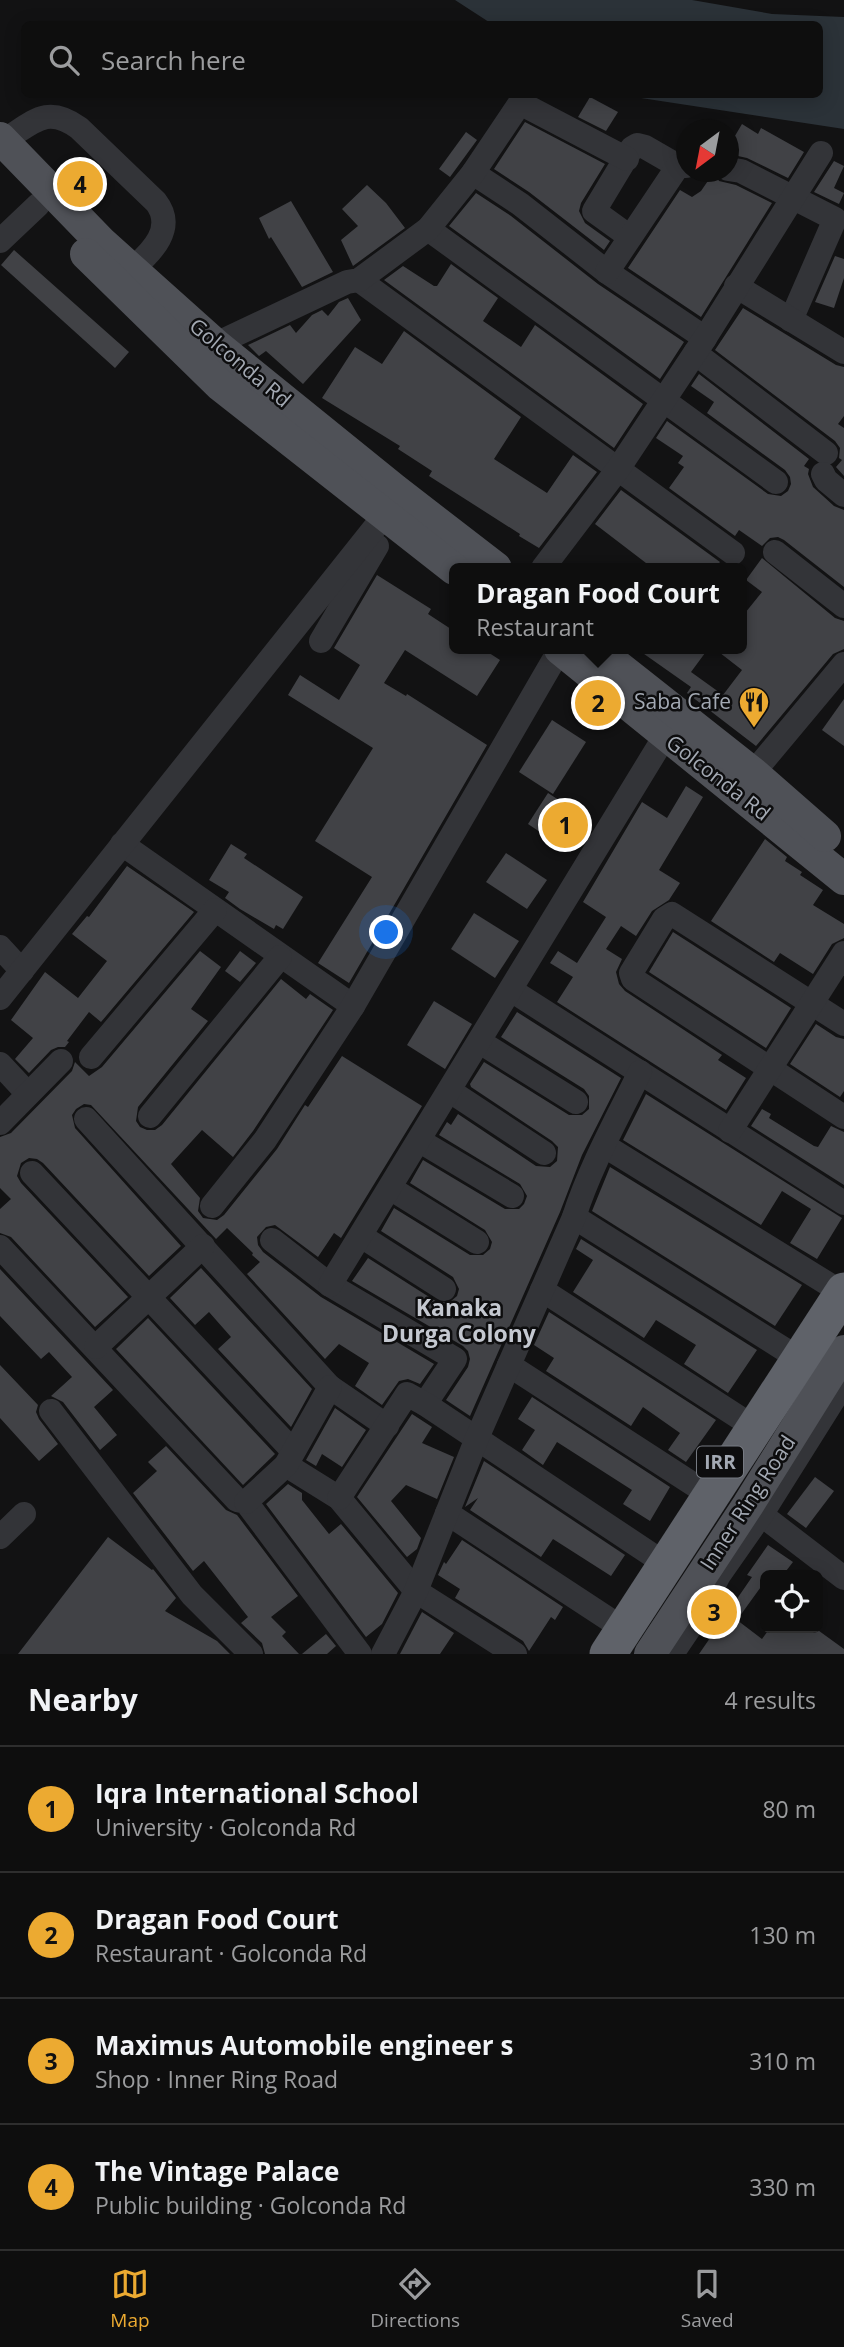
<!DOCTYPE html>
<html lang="en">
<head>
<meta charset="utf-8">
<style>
	body { margin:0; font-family:"Open Sans",sans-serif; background:#1c1c1c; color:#f1f3f6 }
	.controls { position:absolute; right:21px; bottom:21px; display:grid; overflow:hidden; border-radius:10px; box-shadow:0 4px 18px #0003 }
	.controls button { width:63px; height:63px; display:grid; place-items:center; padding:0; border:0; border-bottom:2px solid #2e2e2e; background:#0e0e0e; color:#f1f3f6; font:35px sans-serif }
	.compass { position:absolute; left:676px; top:119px; width:63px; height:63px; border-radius:50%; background:#0e0e0e; box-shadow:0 4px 18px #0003; rotate:212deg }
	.you { position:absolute; left:387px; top:933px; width:24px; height:24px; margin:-18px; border:5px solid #fff; border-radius:50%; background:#1a73e8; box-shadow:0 0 0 10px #1a73e833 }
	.badge { display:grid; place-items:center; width:46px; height:46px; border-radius:50%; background:#ecaa31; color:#111; font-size:23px; font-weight:700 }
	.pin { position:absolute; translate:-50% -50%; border:4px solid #fff; box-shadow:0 2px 7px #0006 }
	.popup { position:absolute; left:449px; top:563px; width:298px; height:91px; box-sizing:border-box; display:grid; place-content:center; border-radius:10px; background:#0e0e0e; filter:drop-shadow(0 2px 5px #0005); font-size:23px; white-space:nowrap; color:#9b9c9e }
	.popup b { font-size:26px; color:#f1f3f6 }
	.popup::after { content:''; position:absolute; left:50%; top:100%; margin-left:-14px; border:14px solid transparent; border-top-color:#0e0e0e }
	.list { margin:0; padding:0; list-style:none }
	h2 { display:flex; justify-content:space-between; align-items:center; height:91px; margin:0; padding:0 28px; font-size:30px }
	h2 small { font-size:23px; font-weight:400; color:#9b9c9e }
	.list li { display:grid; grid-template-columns:46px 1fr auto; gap:21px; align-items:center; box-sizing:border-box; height:126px; padding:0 28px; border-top:2px solid #2e2e2e }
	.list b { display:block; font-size:26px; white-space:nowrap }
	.list p { margin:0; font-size:23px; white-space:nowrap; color:#9b9c9e }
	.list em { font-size:23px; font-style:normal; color:#9b9c9e }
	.icon { flex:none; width:38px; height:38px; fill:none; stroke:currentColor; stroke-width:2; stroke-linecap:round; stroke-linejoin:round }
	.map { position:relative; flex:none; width:844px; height:1654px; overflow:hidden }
	.search { position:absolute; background:#0e0e0e; box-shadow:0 4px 18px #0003; left:21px; right:21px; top:21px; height:77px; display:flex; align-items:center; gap:18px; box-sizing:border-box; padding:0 24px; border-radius:10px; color:#9b9c9e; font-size:26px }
	.sheet { height:595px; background:#0e0e0e }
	nav { display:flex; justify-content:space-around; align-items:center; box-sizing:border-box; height:98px; border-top:2px solid #2e2e2e; background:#0e0e0e; font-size:19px; color:#9b9c9e }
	nav a { display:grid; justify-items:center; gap:4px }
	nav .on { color:#ecaa31 }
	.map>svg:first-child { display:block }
	.water { fill:#2b3238 }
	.building { fill:#414246 }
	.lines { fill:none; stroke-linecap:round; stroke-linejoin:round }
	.minor { stroke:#333438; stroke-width:24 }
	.major { stroke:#4f5157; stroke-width:32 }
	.highway { stroke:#5f6269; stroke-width:37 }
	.labels { text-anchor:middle; stroke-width:5; stroke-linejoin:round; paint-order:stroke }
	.shield { fill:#0d0d0e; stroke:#767a82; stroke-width:2 }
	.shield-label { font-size:19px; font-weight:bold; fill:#a3a9b3 }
	.street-label { font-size:21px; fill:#a3a9b3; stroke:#0d0d0e }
	.poi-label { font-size:21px; fill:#a3a9b3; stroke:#0d0d0e; text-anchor:end }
	.neighbourhood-label { font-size:23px; font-weight:bold; fill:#c4c8d0; stroke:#0d0d0e }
</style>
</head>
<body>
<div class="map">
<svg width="844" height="1654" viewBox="0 0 844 1654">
	<rect width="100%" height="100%" fill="#121213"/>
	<path class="water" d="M455 0H692L772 14 844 17V129L641 98 632 95 820 94V24H492Z"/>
	<g class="building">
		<path d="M590 97 618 112 606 131 578 117Z"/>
		<path d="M525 122 605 164 581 203 579 211 585 223 610 241 604 250 529 192 494 169Z"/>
		<path d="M742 124 758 134 761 128 804 152 788 178 747 158 729 154V146Z"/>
		<path d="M466 132 477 140 450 177 439 169Z"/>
		<path d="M834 161 844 166 834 188 844 193 839 204 814 192Z"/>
		<path d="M714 172 719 181 736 185 772 203 701 317 628 268 680 190 692 197 701 191Z"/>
		<path d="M367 185 386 203 405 228 353 266 341 240 358 226 342 209Z"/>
		<path d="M476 193 511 216 598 284 684 342 660 379 449 226Z"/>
		<path d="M291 201 333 272 302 287 271 237 269 239 259 218Z"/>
		<path d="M14 250 129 352 115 368 1 265Z"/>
		<path d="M835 256 844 259V278L834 308 815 302Z"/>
		<path d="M451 264 498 298 483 321 521 347 535 325 643 404 614 448 384 280 403 266 434 286H437Z"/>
		<path d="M348 298 361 320 303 384 266 351 259 356 248 345 290 325 296 333 312 315 322 310 328 316 339 302Z"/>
		<path d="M743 308 836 365 844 367V416L838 424 844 428V476L836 467 842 460 839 458 840 448 835 441 715 350Z"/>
		<path d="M404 331 521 417 494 459 547 493 573 455 597 472 539 548 519 536 520 534 429 476 432 471 398 449 400 446 322 398 355 347 382 364Z"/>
		<path d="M699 374 809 459 804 466 809 469 808 474 813 487 834 506 844 510V587L784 540 778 537 770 538 762 546 739 530 735 536 669 488 684 467 678 463 683 456 656 438 667 421 768 494 781 496 788 491 791 484 790 477 785 470 707 413 714 402 691 386Z"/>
		<path d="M621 490 720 562 715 568H642L646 563 595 524Z"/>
		<path d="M762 558 835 618 844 621V649L833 654 756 746 687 693 691 687 637 649H708L691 672 723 695 742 670 715 649H741V618L762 592 746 580Z"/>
		<path d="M377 575 431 609 428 614 454 631V649H483L500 660 477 696 405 650 384 683 406 696 407 694 487 745 349 983 318 963 372 877 315 841 373 748 288 695 300 675 339 700 360 665 334 648Z"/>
		<path d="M844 699V746L822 730Z"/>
		<path d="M552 720 586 742 553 794 519 772Z"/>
		<path d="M686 786 703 797 659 870 680 883 669 900 652 911 636 936 621 926 606 949 622 959 616 972 619 984 625 991 722 1055 718 1060 746 1078 726 1110 557 1002 573 977 550 963 558 951 577 963 606 917 583 902 642 802 667 818Z"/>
		<path d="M548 793 588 819 567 850 528 824Z"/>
		<path d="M765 839 787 857 785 861 802 872 800 875 823 890 813 905 844 924V938L832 944 813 974 780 953 774 962 711 921Z"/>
		<path d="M231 844 247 854 244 858 303 897 283 929 276 925 274 929 240 909 225 898 229 892 209 880Z"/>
		<path d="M506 853 547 880 527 909 486 882Z"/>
		<path d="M127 866 194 912 101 1022 89 1012 67 1041 69 1042 65 1047H58L51 1050 29 1073 15 1059 33 1038 11 1020 45 972 78 998 107 961 72 934 87 916 89 917Z"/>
		<path d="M474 913 519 941 495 978 451 949Z"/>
		<path d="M673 932 791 1008 766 1048 649 972Z"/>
		<path d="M200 951 221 967 191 1009 208 1021 138 1107 136 1121 140 1127 147 1130H155L162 1125 281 979 306 999 310 994 333 1010 253 1131 233 1157 202 1130 171 1164 200 1198 198 1211 203 1218 217 1220 224 1215 277 1149 305 1105 308 1107 342 1056 422 1106 341 1238 334 1233 318 1257 275 1225 266 1227 257 1237 258 1245 263 1252 321 1297 434 1364 420 1384 408 1379 399 1381 382 1405 355 1386 369 1363 339 1344 325 1359 247 1274 260 1262 252 1255 253 1253 227 1228 216 1239 91 1105 84 1104 76 1109 72 1115 75 1128 181 1246 149 1276 43 1163 37 1159 29 1158 21 1163 17 1176 21 1183 128 1297 95 1327 11 1237 0 1233V1209L11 1199 0 1188V1137L11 1133 72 1071 75 1062 89 1076 102 1067Z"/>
		<path d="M240 951 256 963 240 982 225 971Z"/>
		<path d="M434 1001 472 1024 445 1069 407 1045Z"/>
		<path d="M517 1012 621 1078 582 1155 560 1212 470 1416 446 1400 468 1367 470 1359 468 1351 463 1346 352 1281 368 1258 437 1302H450L457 1296 459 1289 453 1277 381 1231 394 1208 470 1255H483L490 1249 492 1242 485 1230 410 1183 423 1160 505 1209H519L524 1204 527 1196 520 1184 439 1135 447 1122 451 1125 458 1114 536 1166 550 1167 557 1161 558 1147 552 1141 471 1087 470 1084 484 1062 569 1115H582L589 1109V1096L584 1089 501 1037Z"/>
		<path d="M816 1024 836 1037 844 1039V1091L840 1097 790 1064Z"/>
		<path d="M646 1094 842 1218 817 1259 790 1243 811 1209 782 1191 761 1225 623 1140Z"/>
		<path d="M762 1109 771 1114 769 1118 814 1146 818 1147 831 1126 844 1132V1185L751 1126Z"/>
		<path d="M610 1167 802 1285 775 1326 592 1211Z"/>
		<path d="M581 1239 757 1350 728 1393 684 1364 696 1345 656 1320 644 1338 573 1292 593 1260 576 1249Z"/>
		<path d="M201 1268 312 1389 291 1427 218 1349 231 1337 209 1312 195 1325 170 1298Z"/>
		<path d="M0 1269 113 1390 94 1407 117 1435 100 1450 63 1402 51 1396 72 1377 49 1352 41 1359 0 1316Z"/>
		<path d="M549 1312 716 1420 686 1462 668 1450 680 1433 643 1407 631 1426 546 1371 554 1358 534 1345Z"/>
		<path d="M148 1318 275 1454 243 1485 116 1349Z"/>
		<path d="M0 1365 38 1405 36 1412 39 1419 58 1444 39 1461 0 1418Z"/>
		<path d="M532 1397 670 1487 650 1521 623 1504 632 1490 557 1442 543 1465 522 1450 535 1430 518 1419Z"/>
		<path d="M335 1408 366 1430 342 1467 322 1454 316 1466 306 1460Z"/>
		<path d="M412 1414 432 1427 422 1443 454 1457 437 1499 406 1485 391 1501 421 1538 417 1549 407 1557 357 1497Z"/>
		<path d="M166 1446 226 1510 237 1515 298 1596 271 1617 286 1632 282 1636 299 1654H265L262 1643 241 1623 248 1617 204 1561 193 1571 133 1493 157 1471 148 1462Z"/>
		<path d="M484 1461 625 1555 611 1576 553 1539 541 1557 470 1510 478 1498 465 1507Z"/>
		<path d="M815 1477 834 1491 806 1528 787 1514Z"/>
		<path d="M288 1484 302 1493V1500L329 1534 341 1524 398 1593 382 1624 366 1637 266 1504Z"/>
		<path d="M108 1537 152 1570 153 1569 176 1598 165 1611 217 1641 230 1654H18Z"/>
		<path d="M462 1540 563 1607 555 1620 551 1617 529 1651 523 1641 455 1598 460 1589 438 1575 444 1562 446 1564Z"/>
		<path d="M768 1545 793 1562 783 1575H765V1585L763 1584 737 1620 762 1639 770 1628H815L844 1649V1654H699L752 1577 747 1575Z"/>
		<path d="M422 1612 454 1633 440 1654H400Z"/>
		<path d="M326 1634 336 1646 327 1654H302Z"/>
	</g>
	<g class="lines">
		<g class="minor">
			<path d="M3 141C33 123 46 104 79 128L156 202C176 228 152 252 132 269"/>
			<path d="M728 169 741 171 835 219 791 320"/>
			<path d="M473 173 520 204 607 272 705 338"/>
			<path d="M428 229 776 482"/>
			<path d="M630 237 594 211 632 148 637 145 645 147 678 166"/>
			<path d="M0 241 38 205"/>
			<path d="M607 272 678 166H686"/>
			<path d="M359 280 733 553"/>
			<path d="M736 286 844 352"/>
			<path d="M203 350 347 282 359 280 428 229 473 173 520 103 627 159"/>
			<path d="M695 353 826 453"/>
			<path d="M823 474 826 480 844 495"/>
			<path d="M775 552 844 606"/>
			<path d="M543 568 618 469 705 338 821 153"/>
			<path d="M321 641 377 546"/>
			<path d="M753 773 844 664"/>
			<path d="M122 844 353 1006"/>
			<path d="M0 947 22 971"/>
			<path d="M511 990 844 1203"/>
			<path d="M0 998 384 516"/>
			<path d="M844 1024 672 914 664 919 631 973 633 979 844 1117"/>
			<path d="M480 1042 576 1102"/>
			<path d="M91 1057 215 910"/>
			<path d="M0 1064 28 1094"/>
			<path d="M450 1091 544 1153"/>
			<path d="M150 1116 280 957"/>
			<path d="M86 1119 330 1387 387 1426"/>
			<path d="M0 1123 61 1061"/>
			<path d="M730 1131 844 953"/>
			<path d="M420 1141 512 1196"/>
			<path d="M605 1146 833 1287"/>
			<path d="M32 1173 293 1451"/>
			<path d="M390 1188 477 1242"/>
			<path d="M212 1206 265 1140 353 1006 560 649"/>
			<path d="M574 1217 790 1353"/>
			<path d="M361 1236 444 1289"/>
			<path d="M272 1240 330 1285 455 1359 425 1404"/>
			<path d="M0 1247 237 1500 246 1502 360 1654"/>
			<path d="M330 1285 665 736"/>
			<path d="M542 1290 746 1422"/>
			<path d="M96 1347 203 1246"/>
			<path d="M509 1365 702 1490"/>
			<path d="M51 1411 192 1595 251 1654"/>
			<path d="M286 1465 339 1498 416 1591 515 1654"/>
			<path d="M339 1498 407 1394 425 1404 658 1559"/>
			<path d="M246 1502 286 1465 330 1387"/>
			<path d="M750 1506 844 1578"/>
			<path d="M447 1513 616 1624"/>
			<path d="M0 1537 24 1514"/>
			<path d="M383 1654 416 1591 477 1438 574 1217C590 1167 617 1119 640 1072"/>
			<path d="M672 1654 699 1614 719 1575 761 1515 844 1383"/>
		</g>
		<g class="major">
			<path d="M0 138 101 242 216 345 395 490 496 568"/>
			<path d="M86 254 221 386 454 569"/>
			<path d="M560 649 844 879"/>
			<path d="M596 649 753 773 825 836"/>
			<path d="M650 1654 748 1505 844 1351"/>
		</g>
		<path class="highway" d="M608 1654 844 1291"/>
	</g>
	<defs>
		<g id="restaurant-pin" transform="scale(1.575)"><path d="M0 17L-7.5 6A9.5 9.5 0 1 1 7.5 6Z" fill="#ecaa31" stroke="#0d0d0e"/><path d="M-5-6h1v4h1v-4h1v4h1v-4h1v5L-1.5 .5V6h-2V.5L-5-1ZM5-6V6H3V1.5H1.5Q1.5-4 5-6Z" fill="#111"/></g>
	</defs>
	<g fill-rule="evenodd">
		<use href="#restaurant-pin" x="754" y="702"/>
	</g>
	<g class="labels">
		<rect class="shield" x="697" y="1446.5" width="46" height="31" rx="5"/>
		<g class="shield-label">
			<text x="720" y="1469">IRR</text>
		</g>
		<g class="street-label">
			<text transform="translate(240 363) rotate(40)" y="7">Golconda Rd</text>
			<text transform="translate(718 778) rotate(38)" y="7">Golconda Rd</text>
			<text transform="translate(748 1503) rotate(-57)" y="7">Inner Ring Road</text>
		</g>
		<g class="poi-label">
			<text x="731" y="709">Saba Cafe</text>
		</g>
		<g class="neighbourhood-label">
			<text x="459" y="1316">Kanaka<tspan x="459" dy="26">Durga Colony</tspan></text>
		</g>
	</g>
</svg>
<div class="controls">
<button><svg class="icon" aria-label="locate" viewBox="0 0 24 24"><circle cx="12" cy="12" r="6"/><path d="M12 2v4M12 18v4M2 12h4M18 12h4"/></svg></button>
</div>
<svg class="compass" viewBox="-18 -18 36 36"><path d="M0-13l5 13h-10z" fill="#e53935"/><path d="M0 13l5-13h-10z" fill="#9b9c9e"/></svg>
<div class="you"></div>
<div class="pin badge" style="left:565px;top:825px">1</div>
<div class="pin badge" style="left:598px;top:703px">2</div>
<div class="popup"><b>Dragan Food Court</b>Restaurant</div>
<div class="pin badge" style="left:714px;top:1612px">3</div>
<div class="pin badge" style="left:80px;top:184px">4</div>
<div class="search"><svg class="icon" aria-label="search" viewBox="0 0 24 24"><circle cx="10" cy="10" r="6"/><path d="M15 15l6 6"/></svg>Search here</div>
</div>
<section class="sheet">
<h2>Nearby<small>4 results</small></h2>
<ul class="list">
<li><span class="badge">1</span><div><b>Iqra International School</b><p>University · Golconda Rd</p></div><em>80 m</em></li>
<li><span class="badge">2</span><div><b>Dragan Food Court</b><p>Restaurant · Golconda Rd</p></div><em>130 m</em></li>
<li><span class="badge">3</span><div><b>Maximus Automobile engineer s</b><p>Shop · Inner Ring Road</p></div><em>310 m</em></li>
<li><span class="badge">4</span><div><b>The Vintage Palace</b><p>Public building · Golconda Rd</p></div><em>330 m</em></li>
</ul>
</section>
<nav>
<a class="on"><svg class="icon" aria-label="map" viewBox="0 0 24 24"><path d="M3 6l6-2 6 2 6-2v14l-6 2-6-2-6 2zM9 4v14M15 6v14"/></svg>Map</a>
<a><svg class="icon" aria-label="directions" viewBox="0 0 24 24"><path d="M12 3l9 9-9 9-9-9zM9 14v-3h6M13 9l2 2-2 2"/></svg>Directions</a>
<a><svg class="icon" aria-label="saved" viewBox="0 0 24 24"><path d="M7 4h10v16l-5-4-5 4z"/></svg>Saved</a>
</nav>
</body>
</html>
